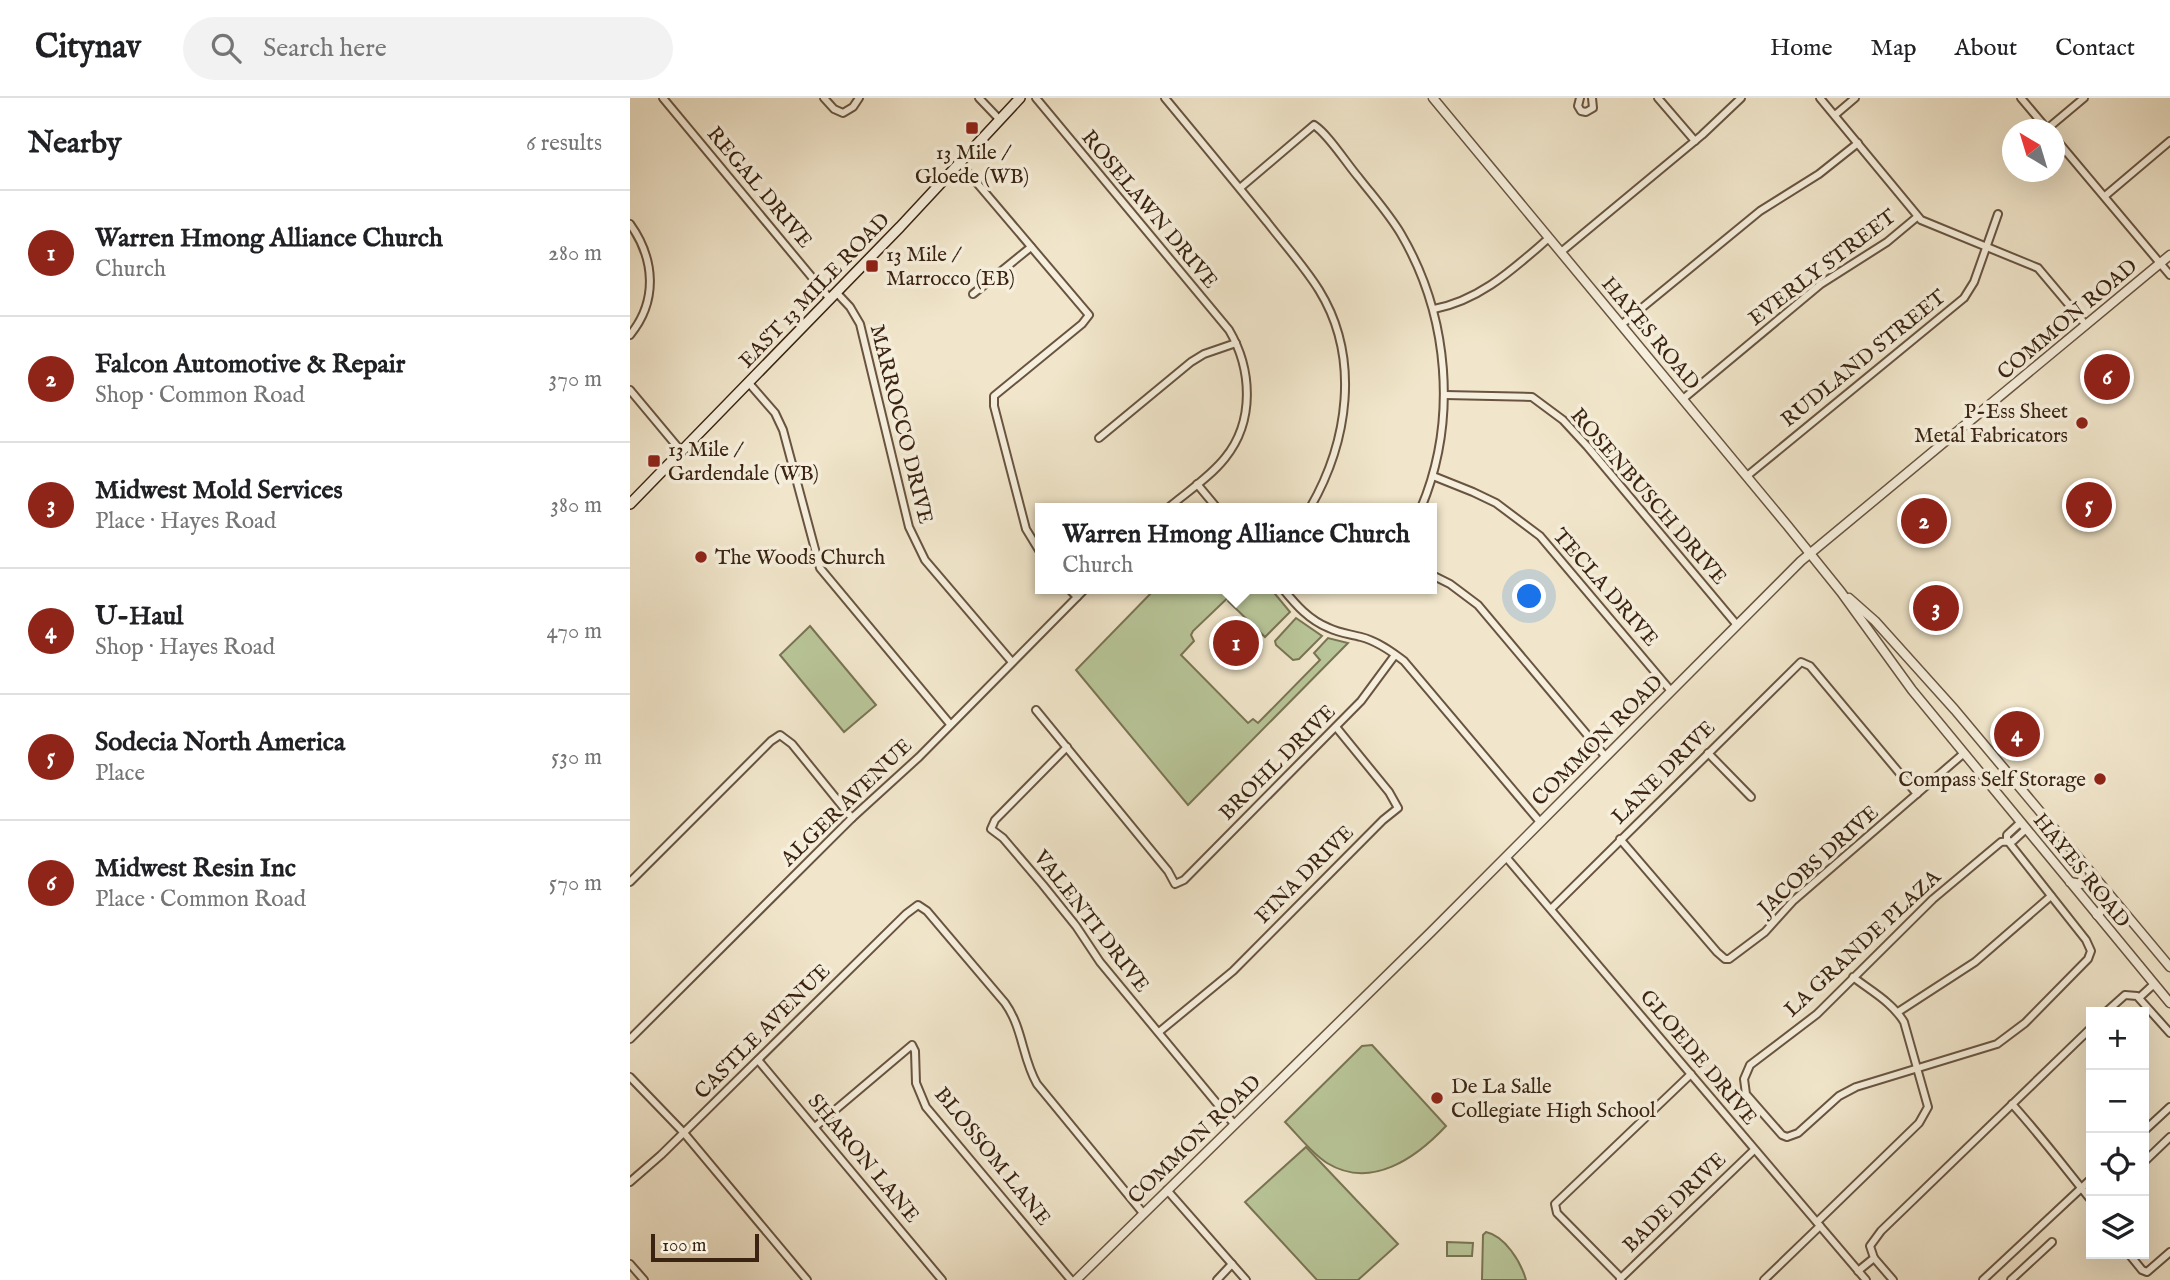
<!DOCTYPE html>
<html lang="en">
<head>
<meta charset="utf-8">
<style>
	body { margin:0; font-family:"IM FELL English",serif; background:#f2f2f2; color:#202124 }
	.controls { position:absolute; right:21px; bottom:21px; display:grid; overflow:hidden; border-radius:0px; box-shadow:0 7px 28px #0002 }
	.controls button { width:63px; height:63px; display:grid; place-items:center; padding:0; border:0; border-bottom:2px solid #e0e0e0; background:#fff; color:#202124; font:35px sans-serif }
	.compass { position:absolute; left:1372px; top:21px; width:63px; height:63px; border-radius:50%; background:#fff; box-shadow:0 7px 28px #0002; rotate:322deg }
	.scale { position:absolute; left:21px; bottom:18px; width:108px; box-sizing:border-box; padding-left:7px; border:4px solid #3a2411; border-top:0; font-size:19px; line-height:24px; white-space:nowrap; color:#3a2411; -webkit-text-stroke:5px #f6efdd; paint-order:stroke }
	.you { position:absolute; left:900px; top:499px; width:24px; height:24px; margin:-18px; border:5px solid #fff; border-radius:50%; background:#1a73e8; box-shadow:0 0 0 10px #1a73e833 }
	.badge { display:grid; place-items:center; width:46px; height:46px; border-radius:50%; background:#8f2418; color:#fff; font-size:23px; font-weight:700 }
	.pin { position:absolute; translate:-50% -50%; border:4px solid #fff; box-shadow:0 2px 7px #0006 }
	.popup { position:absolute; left:405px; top:405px; width:402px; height:91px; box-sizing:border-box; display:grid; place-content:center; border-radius:0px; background:#fff; filter:drop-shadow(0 2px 5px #0005); font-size:23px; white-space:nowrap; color:#757577 }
	.popup b { font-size:26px; color:#202124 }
	.popup::after { content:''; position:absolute; left:50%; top:100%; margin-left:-14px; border:14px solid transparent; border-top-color:#fff }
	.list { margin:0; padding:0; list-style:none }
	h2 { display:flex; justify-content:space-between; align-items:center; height:91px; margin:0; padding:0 28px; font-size:30px }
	h2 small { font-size:23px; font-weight:400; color:#757577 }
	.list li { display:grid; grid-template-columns:46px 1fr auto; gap:21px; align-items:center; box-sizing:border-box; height:126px; padding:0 28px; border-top:2px solid #e0e0e0 }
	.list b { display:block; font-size:26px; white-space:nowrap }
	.list p { margin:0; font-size:23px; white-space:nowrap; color:#757577 }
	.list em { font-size:23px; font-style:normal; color:#757577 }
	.icon { flex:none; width:38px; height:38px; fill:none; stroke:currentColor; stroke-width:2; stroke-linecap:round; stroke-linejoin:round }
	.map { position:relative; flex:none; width:1540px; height:1182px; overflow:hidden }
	header { display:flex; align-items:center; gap:42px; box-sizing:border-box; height:98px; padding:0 35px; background:#fff; border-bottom:2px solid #e0e0e0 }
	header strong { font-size:33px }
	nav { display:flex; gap:38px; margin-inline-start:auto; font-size:24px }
	.search { width:490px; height:63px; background:#f2f2f2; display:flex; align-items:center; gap:18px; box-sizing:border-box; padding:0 24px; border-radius:38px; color:#757577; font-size:26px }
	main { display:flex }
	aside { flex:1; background:#fff }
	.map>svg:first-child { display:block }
	.green { fill:#b8c598; stroke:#797454; stroke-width:2 }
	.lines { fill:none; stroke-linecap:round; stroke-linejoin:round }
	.minor-casing { stroke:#685440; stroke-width:10 }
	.tertiary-casing { stroke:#685440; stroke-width:11 }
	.secondary-casing { stroke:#3a2411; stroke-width:12 }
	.minor { stroke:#f6efdd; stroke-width:6 }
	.tertiary { stroke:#f6efdd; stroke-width:8 }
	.secondary { stroke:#f6efdd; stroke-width:9 }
	.poi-dot { fill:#8f2418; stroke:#f6efdd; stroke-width:2.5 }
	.labels { text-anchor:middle; stroke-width:7; stroke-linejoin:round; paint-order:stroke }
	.poi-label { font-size:21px; fill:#3a2411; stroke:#f6efdd; text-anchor:start }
	.street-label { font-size:21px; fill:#3a2411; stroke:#f6efdd }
</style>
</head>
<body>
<header>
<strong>Citynav</strong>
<div class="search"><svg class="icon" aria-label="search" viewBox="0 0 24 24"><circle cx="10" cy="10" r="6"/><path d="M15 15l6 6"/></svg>Search here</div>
<nav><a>Home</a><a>Map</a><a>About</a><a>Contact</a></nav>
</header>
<main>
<aside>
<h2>Nearby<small>6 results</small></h2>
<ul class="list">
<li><span class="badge">1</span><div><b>Warren Hmong Alliance Church</b><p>Church</p></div><em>280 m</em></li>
<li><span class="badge">2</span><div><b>Falcon Automotive &amp; Repair</b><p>Shop · Common Road</p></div><em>370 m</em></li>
<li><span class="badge">3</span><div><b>Midwest Mold Services</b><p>Place · Hayes Road</p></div><em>380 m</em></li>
<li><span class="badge">4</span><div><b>U-Haul</b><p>Shop · Hayes Road</p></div><em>470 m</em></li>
<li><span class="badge">5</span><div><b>Sodecia North America</b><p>Place</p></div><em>530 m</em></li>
<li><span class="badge">6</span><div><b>Midwest Resin Inc</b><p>Place · Common Road</p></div><em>570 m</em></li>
</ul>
</aside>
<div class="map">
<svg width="1540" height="1182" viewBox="0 0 1540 1182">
	<rect width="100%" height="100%" fill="#f1e6cb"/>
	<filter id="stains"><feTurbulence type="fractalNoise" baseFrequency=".00286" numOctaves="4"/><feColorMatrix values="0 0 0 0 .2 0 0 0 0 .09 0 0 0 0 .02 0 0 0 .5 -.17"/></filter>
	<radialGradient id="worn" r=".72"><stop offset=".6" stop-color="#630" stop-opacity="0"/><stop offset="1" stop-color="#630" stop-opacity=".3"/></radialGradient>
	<g class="green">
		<path d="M525 491H607L563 533 561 537 564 543 551 557 618 625 623 621 628 625 690 562 684 555 698 540 718 545 558 707 446 572Z"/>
		<path d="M610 491H641L660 514 635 539 598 503Z"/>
		<path d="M666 520 692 538 669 561 663 562 646 547 645 543Z"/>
		<path d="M180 528 246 607 214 634 150 557Z"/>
		<path d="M742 947 816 1028C786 1060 741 1092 697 1065 681 1055 668 1037 655 1024L732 948Z"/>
		<path d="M676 1049 768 1146 728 1182H687L615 1104Z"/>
		<path d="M856 1134C875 1138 891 1164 896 1182H852L853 1137Z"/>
		<path d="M817 1144 843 1145 842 1158H817Z"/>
	</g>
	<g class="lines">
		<g class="minor-casing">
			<g id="minor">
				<path d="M33 0 200 201"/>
				<path d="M194 0 204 11 213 15 223 9 229 0"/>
				<path d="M349 0 369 21"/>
				<path d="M406 0 599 232C622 271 625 323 595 360 580 379 557 394 538 410"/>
				<path d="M535 0C569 41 603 82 637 124 654 146 674 168 689 192 731 260 718 344 680 410"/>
				<path d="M950 0 948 8 951 13 956 14 963 10 962 0"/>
				<path d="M1028 0 1065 43"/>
				<path d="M1190 0 1291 122 1408 170 1456 227"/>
				<path d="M1391 0 1418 32"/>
				<path d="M1205 17 1225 0"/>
				<path d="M1417 31 1454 0"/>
				<path d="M1424 39 1540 177"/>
				<path d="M330 65 459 217 452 226 364 298V308L396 431 410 454"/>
				<path d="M610 90 684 27C699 37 716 65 729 80 743 98 759 116 771 136 819 218 828 322 791 410"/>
				<path d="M1475 98 1540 43"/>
				<path d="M0 126C25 161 28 203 0 237"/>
				<path d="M931 154 1072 37 1111 0"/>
				<path d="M206 194 220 209 230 226 279 429 295 462 382 564"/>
				<path d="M343 196 401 149"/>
				<path d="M804 211C851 202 884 170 919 140"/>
				<path d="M991 227 1130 113 1189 76 1228 45"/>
				<path d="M118 284 145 315 153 332 190 470 320 626"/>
				<path d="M0 292 51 353"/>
				<path d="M815 297 902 299 933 322 957 348 1107 527"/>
				<path d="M1053 301 1191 186 1257 144 1287 119"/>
				<path d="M469 340 561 264 574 256 606 245"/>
				<path d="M803 378 843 394 866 405 910 438 1041 593"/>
				<path d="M1117 378 1334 200 1344 184 1368 116"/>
				<path d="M567 386 587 410"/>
				<path d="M802 477 820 486 848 507 975 658"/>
				<path d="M439 491 447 499"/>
				<path d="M653 491C666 507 679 522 699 530 709 535 720 536 731 539 747 543 761 553 774 563L910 724"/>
				<path d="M406 612 538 773 545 786 554 782 731 603 765 557"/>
				<path d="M437 649 365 722 361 731 373 740 413 787 446 828 470 864 604 1026"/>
				<path d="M1078 655 1121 699"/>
				<path d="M990 741 1087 854 1095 861H1099L1135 834 1163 803 1333 656"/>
				<path d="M1377 742 1456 842 1461 853 1458 861 1395 925 1367 946 1226 989 1209 998 1168 1035 1157 1039 1152 1037 1116 996 1114 981 1120 967 1187 916 1303 801 1371 744 1383 743 1396 731"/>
				<path d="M1377 742V737L1391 724"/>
				<path d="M876 759 1236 1182"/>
				<path d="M0 784 141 643 150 637 162 646 222 720"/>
				<path d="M921 811 1171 564 1180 568 1287 696"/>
				<path d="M1510 899 1524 886"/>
				<path d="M1268 914 1345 864 1421 798"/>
				<path d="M1476 914 1495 897 1507 898 1540 935"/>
				<path d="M529 934 603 873 753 722 768 710 759 694 706 629"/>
				<path d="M0 941 222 720 289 659 455 491"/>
				<path d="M128 962 312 1182"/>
				<path d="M0 979 54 1035 177 1182"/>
				<path d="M1382 1006C1410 1037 1435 1070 1461 1102"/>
				<path d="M185 1029 282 947 285 953 286 985 296 1009 441 1182"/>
				<path d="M1514 1033 1540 1009"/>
				<path d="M1514 1064 1540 1039"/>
				<path d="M0 1084 31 1057 276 816 288 807 297 813 375 905C393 930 392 960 407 986L513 1115"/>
				<path d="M537 1092 616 1182"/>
				<path d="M1187 1124 1289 1025 1298 1009 1274 924C1262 904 1241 893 1223 879"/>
				<path d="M1499 1156 1512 1172 1517 1174 1540 1154"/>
				<path d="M1244 1160 1263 1182"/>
				<path d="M0 1166 14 1182"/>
				<path d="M1228 1173 1244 1160 1240 1148 1251 1133 1461 930"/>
				<path d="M991 1180 927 1115 925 1106 1061 976"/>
				<path d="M990 1181 1124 1052"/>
				<path d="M587 1182 602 1166"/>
				<path d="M1134 1182 1190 1128"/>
				<path d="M1353 1182 1461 1081"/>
				<path d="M1381 1182 1422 1144"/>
			</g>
		</g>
		<g class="tertiary-casing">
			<g id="tertiary">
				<path d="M803 0 1157 427 1211 494 1282 592 1540 905"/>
				<path d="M1219 500 1245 523 1325 612 1540 869"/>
				<path d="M1440 784 1451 786 1459 782 1462 775"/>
				<path d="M1467 817 1476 807 1490 810"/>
				<path d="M446 1182 801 834 1171 463 1540 157"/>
			</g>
		</g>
		<g class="secondary-casing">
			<path id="secondary" d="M0 406 270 129 390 0"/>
		</g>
		<use href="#minor" class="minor"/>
		<use href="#tertiary" class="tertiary"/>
		<use href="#secondary" class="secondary"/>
	</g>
	<g class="poi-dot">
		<rect x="335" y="23" width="14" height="14" rx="3.5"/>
		<rect x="235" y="161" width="14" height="14" rx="3.5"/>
		<circle cx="1452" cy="325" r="7"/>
		<rect x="17" y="356" width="14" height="14" rx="3.5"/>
		<circle cx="71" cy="459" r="7"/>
		<circle cx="1470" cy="681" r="7"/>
		<circle cx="807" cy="1000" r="7"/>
	</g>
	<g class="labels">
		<g class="poi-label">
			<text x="342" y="61" text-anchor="middle">13 Mile /<tspan x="342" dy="24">Gloede (WB)</tspan></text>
			<text x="256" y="163">13 Mile /<tspan x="256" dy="24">Marrocco (EB)</tspan></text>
			<text x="1438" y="320" text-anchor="end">P-Ess Sheet<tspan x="1438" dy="24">Metal Fabricators</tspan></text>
			<text x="38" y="358">13 Mile /<tspan x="38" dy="24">Gardendale (WB)</tspan></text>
			<text x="85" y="466">The Woods Church</text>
			<text x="1456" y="688" text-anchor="end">Compass Self Storage</text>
			<text x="821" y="995">De La Salle<tspan x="821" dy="24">Collegiate High School</tspan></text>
		</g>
		<g class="street-label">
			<text transform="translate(130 89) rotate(50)" y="7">REGAL DRIVE</text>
			<text transform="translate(520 111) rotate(50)" y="7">ROSELAWN DRIVE</text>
			<text transform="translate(1192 169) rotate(-37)" y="7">EVERLY STREET</text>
			<text transform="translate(184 192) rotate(-46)" y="7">EAST 13 MILE ROAD</text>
			<text transform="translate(1437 221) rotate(-40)" y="7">COMMON ROAD</text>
			<text transform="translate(1021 235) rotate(50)" y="7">HAYES ROAD</text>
			<text transform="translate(1233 260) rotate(-39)" y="7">RUDLAND STREET</text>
			<text transform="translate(272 326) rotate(76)" y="7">MARROCCO DRIVE</text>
			<text transform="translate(1019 398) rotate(49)" y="7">ROSENBUSCH DRIVE</text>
			<text transform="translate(976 489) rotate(49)" y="7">TECLA DRIVE</text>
			<text transform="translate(967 642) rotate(-45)" y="7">COMMON ROAD</text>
			<text transform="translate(647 664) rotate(-45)" y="7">BROHL DRIVE</text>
			<text transform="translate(1033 674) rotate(-45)" y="7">LANE DRIVE</text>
			<text transform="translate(216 704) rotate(-44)" y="7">ALGER AVENUE</text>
			<text transform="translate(1188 762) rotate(-42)" y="7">JACOBS DRIVE</text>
			<text transform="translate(1452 772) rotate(51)" y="7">HAYES ROAD</text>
			<text transform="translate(674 776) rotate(-45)" y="7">FINA DRIVE</text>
			<text transform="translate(462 823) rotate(52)" y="7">VALENTI DRIVE</text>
			<text transform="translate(1232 845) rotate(-43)" y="7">LA GRANDE PLAZA</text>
			<text transform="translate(132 933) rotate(-45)" y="7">CASTLE AVENUE</text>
			<text transform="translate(1069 959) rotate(50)" y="7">GLOEDE DRIVE</text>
			<text transform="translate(564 1041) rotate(-44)" y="7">COMMON ROAD</text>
			<text transform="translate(363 1058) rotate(51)" y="7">BLOSSOM LANE</text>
			<text transform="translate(234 1060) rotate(50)" y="7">SHARON LANE</text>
			<text transform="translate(1044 1104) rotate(-44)" y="7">BADE DRIVE</text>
		</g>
	</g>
	<rect width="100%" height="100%" filter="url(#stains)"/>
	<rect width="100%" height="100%" fill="url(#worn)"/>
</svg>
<div class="controls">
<button>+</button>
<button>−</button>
<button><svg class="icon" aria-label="locate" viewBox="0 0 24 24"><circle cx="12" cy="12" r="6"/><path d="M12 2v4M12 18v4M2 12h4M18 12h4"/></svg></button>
<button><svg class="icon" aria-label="layers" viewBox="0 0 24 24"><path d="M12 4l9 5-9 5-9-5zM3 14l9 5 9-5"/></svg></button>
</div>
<svg class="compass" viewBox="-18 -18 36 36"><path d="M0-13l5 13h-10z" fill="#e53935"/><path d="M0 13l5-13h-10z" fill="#757577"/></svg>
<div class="scale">100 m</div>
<div class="you"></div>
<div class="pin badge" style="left:606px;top:545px">1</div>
<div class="popup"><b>Warren Hmong Alliance Church</b>Church</div>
<div class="pin badge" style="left:1294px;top:423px">2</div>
<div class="pin badge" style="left:1306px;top:510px">3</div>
<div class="pin badge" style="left:1387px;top:636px">4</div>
<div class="pin badge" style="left:1459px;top:407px">5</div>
<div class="pin badge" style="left:1477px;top:279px">6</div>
</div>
</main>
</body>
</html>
